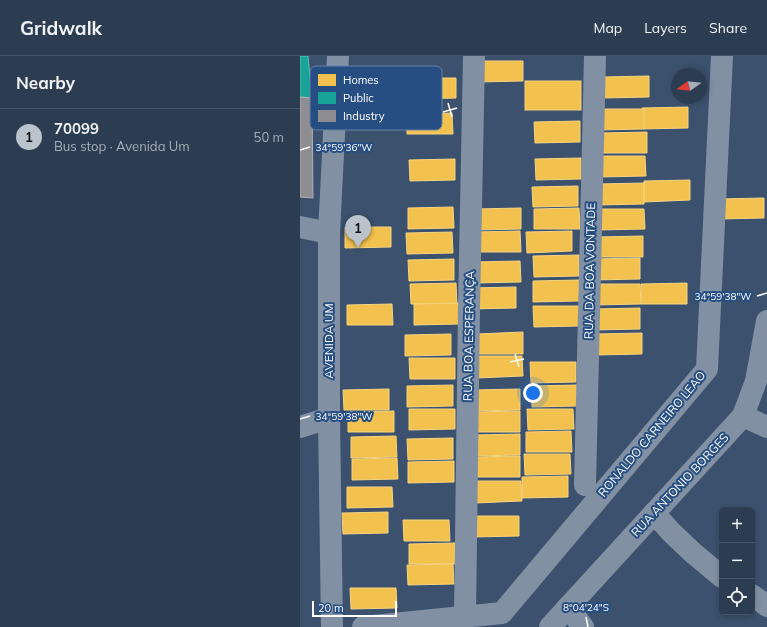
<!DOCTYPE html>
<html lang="en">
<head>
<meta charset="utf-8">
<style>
	body { margin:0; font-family:Mulish,sans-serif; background:#344459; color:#f1f3f6 }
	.controls { position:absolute; right:12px; bottom:12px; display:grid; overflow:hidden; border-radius:6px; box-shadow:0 2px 6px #0003 }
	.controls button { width:36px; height:36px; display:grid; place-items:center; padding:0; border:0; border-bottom:1px solid #485669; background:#2c3d52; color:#f1f3f6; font:20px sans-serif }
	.compass { position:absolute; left:371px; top:12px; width:36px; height:36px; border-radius:50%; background:#2c3d52; box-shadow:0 2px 6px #0003; rotate:255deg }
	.scale { position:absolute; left:12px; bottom:10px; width:85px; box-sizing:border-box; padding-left:4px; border:2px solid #fff; border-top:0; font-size:11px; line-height:14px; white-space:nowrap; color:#fff; -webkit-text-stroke:3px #264e82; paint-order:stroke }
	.you { position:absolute; left:233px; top:337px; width:14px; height:14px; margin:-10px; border:3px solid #fff; border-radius:50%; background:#1a73e8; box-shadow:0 0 0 6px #1a73e833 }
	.badge { display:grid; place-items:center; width:26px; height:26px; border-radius:50%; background:#bac2cc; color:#111; font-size:13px; font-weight:700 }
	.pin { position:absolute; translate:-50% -33px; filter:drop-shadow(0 1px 2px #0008) }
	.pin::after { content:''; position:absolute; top:21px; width:14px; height:12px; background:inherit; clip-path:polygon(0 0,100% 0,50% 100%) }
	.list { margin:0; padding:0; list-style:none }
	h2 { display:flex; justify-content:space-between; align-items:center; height:52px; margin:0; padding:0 16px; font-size:17px }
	h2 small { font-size:13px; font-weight:400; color:#a6aeb8 }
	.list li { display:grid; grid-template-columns:26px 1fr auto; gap:12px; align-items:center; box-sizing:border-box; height:56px; padding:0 16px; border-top:1px solid #485669 }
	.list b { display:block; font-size:15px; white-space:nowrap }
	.list p { margin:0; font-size:13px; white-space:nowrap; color:#a6aeb8 }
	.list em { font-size:13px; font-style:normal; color:#a6aeb8 }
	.icon { flex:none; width:22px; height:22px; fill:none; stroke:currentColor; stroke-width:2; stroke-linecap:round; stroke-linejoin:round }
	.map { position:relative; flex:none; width:467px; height:571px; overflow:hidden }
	header { display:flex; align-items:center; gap:24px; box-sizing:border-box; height:56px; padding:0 20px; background:#2c3d52; border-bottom:1px solid #485669 }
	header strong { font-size:19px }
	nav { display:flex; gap:22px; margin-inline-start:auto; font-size:14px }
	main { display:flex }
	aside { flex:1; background:#2c3d52 }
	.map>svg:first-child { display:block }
	.homes { fill:#f2c14e; stroke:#f6d483 }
	.public { fill:#17a398; stroke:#5dbfb7 }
	.industry { fill:#8d8d92; stroke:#afafb3 }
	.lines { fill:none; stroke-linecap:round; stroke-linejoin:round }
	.minor { stroke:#8191a3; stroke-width:22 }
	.ticks { fill:none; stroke:#fff; stroke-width:1.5 }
	.labels { text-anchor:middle; stroke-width:4; stroke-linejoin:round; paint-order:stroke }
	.street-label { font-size:12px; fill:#fff; stroke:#264e82 }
	.key { fill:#264e82; stroke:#6783a8; stroke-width:1 }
	.key-label { font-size:11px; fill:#fff }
	.ticks-label { font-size:10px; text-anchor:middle; fill:#fff; stroke:#264e82; stroke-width:4; stroke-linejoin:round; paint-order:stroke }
</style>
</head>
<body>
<header>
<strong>Gridwalk</strong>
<nav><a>Map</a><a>Layers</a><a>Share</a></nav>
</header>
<main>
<aside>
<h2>Nearby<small></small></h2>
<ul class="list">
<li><span class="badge">1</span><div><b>70099</b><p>Bus stop · Avenida Um</p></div><em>50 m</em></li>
</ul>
</aside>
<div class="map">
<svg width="467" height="571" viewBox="0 0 467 571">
	<rect width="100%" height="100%" fill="#3b516d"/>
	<g class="homes">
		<path d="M177 5H223V25L178 26Z"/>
		<path d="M349 20V41L303 42V21Z"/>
		<path d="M110 22H156V42L110 43Z"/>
		<rect x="225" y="25" width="56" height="29"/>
		<path d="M388 51V72L343 73 342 52Z"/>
		<path d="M298 53H344V73L299 74Z"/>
		<path d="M152 57 153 78H107V58Z"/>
		<path d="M280 65V86L235 87 234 66Z"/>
		<path d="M347 76V97H301V77Z"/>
		<path d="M300 100H345L346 120 300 121Z"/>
		<path d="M281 102V123L236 124 235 103Z"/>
		<path d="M155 103V124L110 125 109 104Z"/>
		<path d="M390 124V144L344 146V125Z"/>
		<path d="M344 127V148L299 149 298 128Z"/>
		<path d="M278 130V150L233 151 232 131Z"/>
		<path d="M464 142V162L419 163 418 143Z"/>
		<path d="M153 151 154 172 108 173V152Z"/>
		<path d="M221 152V173L175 174V153Z"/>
		<path d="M279 152 280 173H234V153Z"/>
		<path d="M298 153H344L345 173 299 174Z"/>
		<path d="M45 171H91V191L45 192Z"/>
		<path d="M220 175 221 196H175V176Z"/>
		<path d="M272 175V195L227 197 226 176Z"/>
		<path d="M152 176 153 197 107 198 106 177Z"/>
		<path d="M343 180V201H297V181Z"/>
		<path d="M279 199V220L234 221 233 200Z"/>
		<path d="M340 202V223L294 224V203Z"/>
		<path d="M154 203V224L109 225 108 204Z"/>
		<path d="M220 205 221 226 175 227 174 206Z"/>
		<path d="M279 224V245L233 246V225Z"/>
		<path d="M156 227 157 248H111L110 228Z"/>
		<path d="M387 227V248H341V228Z"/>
		<path d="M295 228H340L341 248 295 249Z"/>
		<path d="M216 231V252L170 253V232Z"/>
		<path d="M160 247V268L114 269V248Z"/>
		<path d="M92 248 93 269H47V249Z"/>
		<path d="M233 250H279V270L234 271Z"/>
		<path d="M340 252V273L294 274V253Z"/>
		<path d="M223 276V298H177V278Z"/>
		<path d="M342 277V298L297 299 296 278Z"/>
		<path d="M151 278V299L105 300V279Z"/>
		<path d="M176 300H222L223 320 177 322Z"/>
		<path d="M109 302H155V323H110Z"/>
		<path d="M230 306H276V326L231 327Z"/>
		<path d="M153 329V350L107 351V330Z"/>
		<path d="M277 329V350L232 351 231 330Z"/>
		<path d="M89 333V354H44L43 334Z"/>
		<path d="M220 333V354L174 355V334Z"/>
		<path d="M109 353H155V373L109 374Z"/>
		<path d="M227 353H273L274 373 228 374Z"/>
		<path d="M94 355V376H48V356Z"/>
		<path d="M220 355V376H174V356Z"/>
		<path d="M271 375 272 396H226V376Z"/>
		<path d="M220 378V399L174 400V379Z"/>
		<path d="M96 380 97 401 51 402V381Z"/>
		<path d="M153 382V403L108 404 107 383Z"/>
		<path d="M224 398H270L271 418 225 419Z"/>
		<path d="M220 400V421H174V401Z"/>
		<path d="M97 402 98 423 52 424V403Z"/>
		<path d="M154 405V426L108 427V406Z"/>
		<path d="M268 420V441L222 442V421Z"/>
		<path d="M175 425H221L222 445 176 447Z"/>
		<path d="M47 431H92L93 451 47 452Z"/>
		<path d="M88 456V477L43 478 42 457Z"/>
		<path d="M173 460H219V480L174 481Z"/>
		<path d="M103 464H149L150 485H104Z"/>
		<path d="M155 487V508H109V488Z"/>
		<path d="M153 508 154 528 108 529 107 509Z"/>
		<path d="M50 532H96L97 552 51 553Z"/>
	</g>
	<path class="public" d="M0 0H8L12 42 0 41Z"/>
	<path class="industry" d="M0 41 12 42 13 142 0 141Z"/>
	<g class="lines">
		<g class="minor">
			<path d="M0 171 29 177"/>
			<path d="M443 360 467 371"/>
			<path d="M0 371 29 362"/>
			<path d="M285 429 295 0"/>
			<path d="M354 457 371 476 392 496 422 521"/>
			<path d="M452 539 467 550"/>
			<path d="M268 551 283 571"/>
			<path d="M165 560 169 252 174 0"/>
			<path d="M32 571 29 362V177L38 0"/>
			<path d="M63 571 202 557 407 313 422 0"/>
			<path d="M250 571 443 360 456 325 467 265"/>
		</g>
	</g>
	<path class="ticks" d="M148 47 152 61M143 56 157 52M0 94 10 91M457 240 467 237M215 298 219 311M210 306 224 303M0 363 10 360M286 561 288 571"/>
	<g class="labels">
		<g class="street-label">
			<text transform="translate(290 215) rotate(-89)" y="4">RUA DA BOA VONTADE</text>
			<text transform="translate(169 280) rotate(-89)" y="4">RUA BOA ESPERANÇA</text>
			<text transform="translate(29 285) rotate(-90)" y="4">AVENIDA UM</text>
			<text transform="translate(352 378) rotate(-50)" y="4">RONALDO CARNEIRO LEAO</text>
			<text transform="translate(380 429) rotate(-47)" y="4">RUA ANTONIO BORGES</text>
		</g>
	</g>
	<rect x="10" y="10" width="132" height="64" rx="6" class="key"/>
	<rect x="18" y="18" width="18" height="12" fill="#f2c14e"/>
	<rect x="18" y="36" width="18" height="12" fill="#17a398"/>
	<rect x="18" y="54" width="18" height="12" fill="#8d8d92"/>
	<g class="key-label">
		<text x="43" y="28">Homes</text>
		<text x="43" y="46">Public</text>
		<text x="43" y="64">Industry</text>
	</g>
	<g class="ticks-label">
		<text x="44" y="95">34°59'36"W</text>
		<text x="423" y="244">34°59'38"W</text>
		<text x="44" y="364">34°59'38"W</text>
		<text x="286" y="555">8°04'24"S</text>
	</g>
</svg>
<div class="controls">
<button>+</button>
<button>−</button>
<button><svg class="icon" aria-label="locate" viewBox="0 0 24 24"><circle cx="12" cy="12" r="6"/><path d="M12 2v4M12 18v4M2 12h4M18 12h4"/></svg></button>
</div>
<svg class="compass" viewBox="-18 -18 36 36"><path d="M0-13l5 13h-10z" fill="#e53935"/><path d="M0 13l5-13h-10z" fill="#a6aeb8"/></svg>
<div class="scale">20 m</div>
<div class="you"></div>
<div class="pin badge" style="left:58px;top:192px">1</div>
</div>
</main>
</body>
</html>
